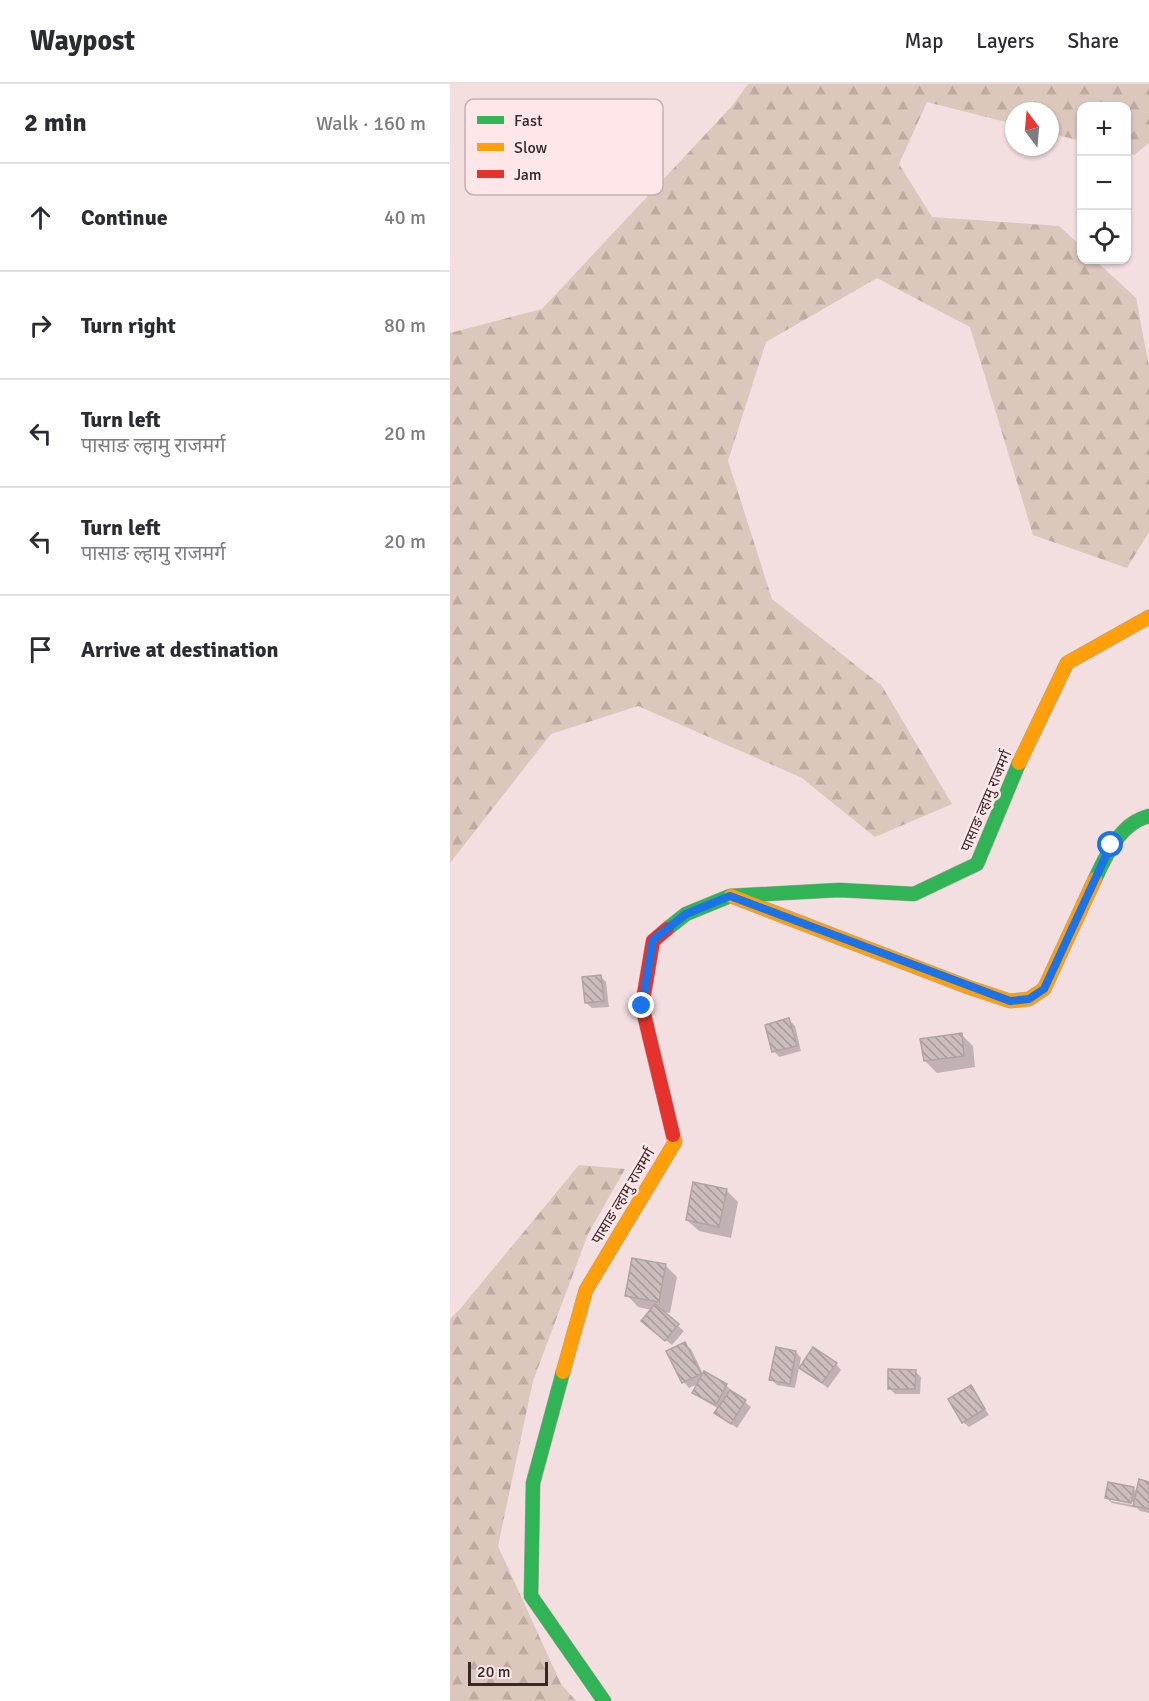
<!DOCTYPE html>
<html lang="en">
<head>
<meta charset="utf-8">
<style>
	body { margin:0; font-family:Signika,"Noto Sans Devanagari",sans-serif; background:#f7f7f7; color:#2b2b33 }
	.controls { position:absolute; right:18px; top:18px; display:grid; overflow:hidden; border-radius:12px; box-shadow:0 2px 4px #0004 }
	.controls button { width:54px; height:54px; display:grid; place-items:center; padding:0; border:0; border-bottom:2px solid #e1e1e2; background:#fff; color:#2b2b33; font:30px sans-serif }
	.compass { position:absolute; left:555px; top:18px; width:54px; height:54px; border-radius:50%; background:#fff; box-shadow:0 2px 4px #0004; rotate:344deg }
	.scale { position:absolute; left:18px; bottom:15px; width:80px; box-sizing:border-box; padding-left:6px; border:3px solid #37292a; border-top:0; font-size:16px; line-height:21px; white-space:nowrap; color:#37292a; -webkit-text-stroke:4px #ffe7e9; paint-order:stroke }
	.stop { position:absolute; width:18px; height:18px; margin:-14px; border:4px solid #1a73e8; border-radius:50%; background:#fff }
	.stop.end { background:#1a73e8; border-color:#fff; box-shadow:0 2px 6px #0008 }
	.list { margin:0; padding:0; list-style:none }
	h2 { display:flex; justify-content:space-between; align-items:center; height:78px; margin:0; padding:0 24px; font-size:26px }
	h2 small { font-size:20px; font-weight:400; color:#7c7c81 }
	.list li { display:grid; grid-template-columns:39px 1fr auto; gap:18px; align-items:center; box-sizing:border-box; height:108px; padding:0 24px; border-top:2px solid #e1e1e2 }
	.list b { display:block; font-size:22px; white-space:nowrap }
	.list p { margin:0; font-size:20px; white-space:nowrap; color:#7c7c81 }
	.list em { font-size:20px; font-style:normal; color:#7c7c81 }
	.icon { flex:none; width:33px; height:33px; fill:none; stroke:currentColor; stroke-width:2; stroke-linecap:round; stroke-linejoin:round }
	.map { position:relative; flex:none; width:699px; height:1617px; overflow:hidden }
	header { display:flex; align-items:center; gap:36px; box-sizing:border-box; height:84px; padding:0 30px; background:#fff; border-bottom:2px solid #e1e1e2 }
	header strong { font-size:28px }
	nav { display:flex; gap:33px; margin-inline-start:auto; font-size:21px }
	main { display:flex }
	aside { flex:1; background:#fff }
	.map>svg:first-child { display:block }
	.forest { fill:url(#forest-firs) }
	.shadow { fill:#0003; fill-rule:evenodd }
	.building { fill:url(#building-back-hatch); stroke:#b2a3a1; stroke-width:1.5 }
	.lines { fill:none; stroke-linecap:round; stroke-linejoin:round }
	.fast-casing { stroke:#b2a2a3; stroke-width:15 }
	.slow-casing { stroke:#b2a2a3; stroke-width:15 }
	.jam-casing { stroke:#b2a2a3; stroke-width:15 }
	.fast { stroke:#30b455; stroke-width:14 }
	.slow { stroke:#ff9f0a; stroke-width:14 }
	.jam { stroke:#e5322d; stroke-width:14 }
	.route { stroke:#1a73e8; stroke-width:8 }
	.labels { text-anchor:middle; stroke-width:5; stroke-linejoin:round; paint-order:stroke }
	.street-label { font-size:15px; fill:#37292a; stroke:#ffe7e9 }
	.key { fill:#ffe7e9; stroke:#c3aeb0; stroke-width:1.5 }
	.key-label { font-size:16px; fill:#37292a }
</style>
</head>
<body>
<header>
<strong>Waypost</strong>
<nav><a>Map</a><a>Layers</a><a>Share</a></nav>
</header>
<main>
<aside>
<h2>2 min<small>Walk · 160 m</small></h2>
<ul class="list">
<li><svg class="icon" aria-label="ahead" viewBox="0 0 24 24"><path d="M12 20V5M6 11l6-6 6 6"/></svg><div><b>Continue</b></div><em>40 m</em></li>
<li><svg class="icon" aria-label="right" viewBox="0 0 24 24"><path d="M7 20v-9h11M14 6l5 5-5 5"/></svg><div><b>Turn right</b></div><em>80 m</em></li>
<li><svg class="icon" aria-label="left" viewBox="0 0 24 24"><path d="M17 20v-9H6M10 6l-5 5 5 5"/></svg><div><b>Turn left</b><p>पासाङ ल्हामु राजमर्ग</p></div><em>20 m</em></li>
<li><svg class="icon" aria-label="left" viewBox="0 0 24 24"><path d="M17 20v-9H6M10 6l-5 5 5 5"/></svg><div><b>Turn left</b><p>पासाङ ल्हामु राजमर्ग</p></div><em>20 m</em></li>
<li><svg class="icon" aria-label="arrive" viewBox="0 0 24 24"><path d="M6 21V4h12l-3 4 3 4H6"/></svg><div><b>Arrive at destination</b></div></li>
</ul>
</aside>
<div class="map">
<svg width="699" height="1617" viewBox="0 0 699 1617">
	<defs>
		<pattern id="forest-firs" width="22" height="20" patternUnits="userSpaceOnUse" patternTransform="scale(1.5)"><rect width="22" height="20" fill="#dbc7bc"/><path d="M5 1l3.5 6h-7zM16 11l3.5 6h-7z" fill="#bdaba2"/></pattern>
		<pattern id="building-back-hatch" width="6" height="6" patternUnits="userSpaceOnUse" patternTransform="scale(1.5)"><rect width="6" height="6" fill="#ccbcbb"/><path d="M-1 5l2 2M0 0l6 6M5-1l2 2" fill="none" stroke="#a69998"/></pattern>
	</defs>
	<rect width="100%" height="100%" fill="#f3dee0"/>
	<g class="forest">
		<path d="M298 0H699V59L684 71 677 69 676 22H632L631 57 600 49V27H564V40L477 18 449 80 482 133 609 142 631 162 632 176H645L686 214 699 282V448L677 484 583 451 520 243 427 194 316 258 278 377 322 515 432 602 502 720 425 753 352 694 188 622 101 650 0 779V249L92 225 282 22Z"/>
		<path d="M129 1081 175 1085 138 1150 83 1297 48 1462 111 1600 126 1617H0V1235L10 1225Z"/>
	</g>
	<g class="shadow">
		<path d="M151 893 156 898 159 923 142 924 136 919Z"/>
		<path d="M339 936 345 942 351 967 329 973 324 967Z"/>
		<path d="M511 950 523 962 525 983 487 989 475 977Z"/>
		<path d="M276 1106 288 1118 281 1154 249 1147 237 1136Z"/>
		<path d="M215 1181 227 1193 220 1229 212 1228 234 1247 222 1261 198 1242 202 1226 188 1223 177 1211Z"/>
		<path d="M235 1260 241 1265 254 1292 255 1289 276 1301 282 1307 281 1308 301 1323 287 1344 266 1329 269 1325 250 1314 244 1309 250 1299 239 1304 234 1298 218 1268Z"/>
		<path d="M346 1268 351 1274 345 1304 327 1301 321 1295Z"/>
		<path d="M386 1280 391 1286 378 1304 351 1283Z"/>
		<path d="M465 1287 471 1293 470 1310H445L439 1304Z"/>
		<path d="M520 1303 539 1331 519 1343 513 1338Z"/>
		<path d="M699 1399V1429L690 1427 687 1424 662 1419 656 1414 683 1404 687 1408ZM661 1414 689 1419 688 1422 661 1417Z"/>
	</g>
	<g class="building">
		<path d="M151 891 154 917 135 919 132 893Z"/>
		<path d="M339 934 347 962 322 968 315 941Z"/>
		<path d="M512 949 514 972 474 977 470 955Z"/>
		<path d="M243 1098 277 1105 269 1143 236 1136Z"/>
		<path d="M182 1174 216 1180 209 1218 175 1212Z"/>
		<path d="M205 1220 229 1240 215 1257 191 1237Z"/>
		<path d="M235 1258 251 1290 232 1299 216 1267Z"/>
		<path d="M326 1263 346 1267 340 1300 319 1296Z"/>
		<path d="M363 1263 387 1279 372 1299 349 1284Z"/>
		<path d="M438 1285 466 1286 465 1305H438Z"/>
		<path d="M254 1287 277 1300 266 1321 242 1309Z"/>
		<path d="M521 1301 535 1325 512 1339 498 1315Z"/>
		<path d="M280 1306 296 1316 281 1340 264 1329Z"/>
		<path d="M689 1395 699 1398V1425L683 1422Z"/>
		<path d="M658 1398 684 1403 681 1419 655 1414Z"/>
	</g>
	<g class="lines">
		<g class="fast-casing">
			<g id="fast">
				<path d="M645 795C657 770 670 739 699 732"/>
				<path d="M217 845 236 830 280 812 389 806 464 810 527 780 569 679"/>
				<path d="M113 1288 83 1399 81 1512 154 1617"/>
			</g>
		</g>
		<g class="slow-casing">
			<g id="slow">
				<path d="M569 679 617 579 699 533"/>
				<path d="M281 812 518 903 560 917 579 915 594 905 645 795"/>
				<path d="M113 1288 136 1206 225 1058 223 1051"/>
			</g>
		</g>
		<g class="jam-casing">
			<path id="jam" d="M217 845 203 857 192 922 223 1051"/>
		</g>
		<use href="#fast" class="fast"/>
		<use href="#slow" class="slow"/>
		<use href="#jam" class="jam"/>
	</g>
	<g class="lines">
		<path class="route" d="M192 922 203 856 236 830 280 812 560 917 579 915 594 905 661 761"/>
	</g>
	<g class="labels">
		<g class="street-label">
			<text transform="translate(536 717) rotate(-67)" y="5">पासाङ ल्हामु राजमर्ग</text>
			<text transform="translate(173 1112) rotate(-59)" y="5">पासाङ ल्हामु राजमर्ग</text>
		</g>
	</g>
	<rect x="15" y="15" width="198" height="96" rx="9" class="key"/>
	<rect x="27" y="32" width="27" height="8" fill="#30b455"/>
	<rect x="27" y="59" width="27" height="8" fill="#ff9f0a"/>
	<rect x="27" y="86" width="27" height="8" fill="#e5322d"/>
	<g class="key-label">
		<text x="64" y="42">Fast</text>
		<text x="64" y="69">Slow</text>
		<text x="64" y="96">Jam</text>
	</g>
</svg>
<div class="controls">
<button>+</button>
<button>−</button>
<button><svg class="icon" aria-label="locate" viewBox="0 0 24 24"><circle cx="12" cy="12" r="6"/><path d="M12 2v4M12 18v4M2 12h4M18 12h4"/></svg></button>
</div>
<svg class="compass" viewBox="-18 -18 36 36"><path d="M0-13l5 13h-10z" fill="#e53935"/><path d="M0 13l5-13h-10z" fill="#7c7c81"/></svg>
<div class="scale">20 m</div>
<div class="stop" style="left:661px;top:761px"></div>
<div class="stop end" style="left:192px;top:922px"></div>
</div>
</main>
</body>
</html>
